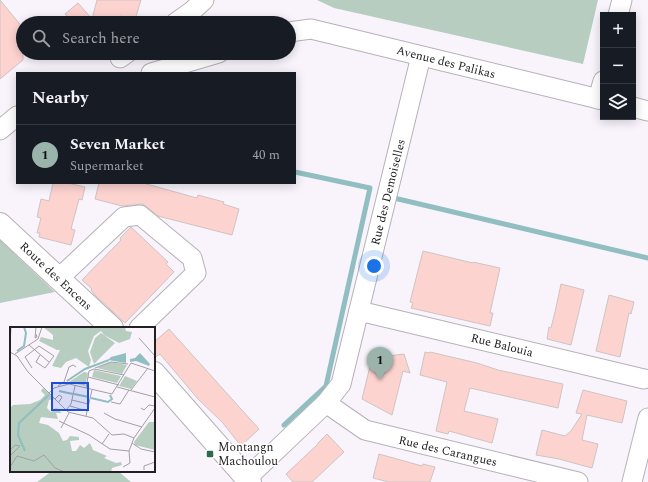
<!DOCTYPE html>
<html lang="en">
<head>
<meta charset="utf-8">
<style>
	body { margin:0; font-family:Spectral,serif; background:#242831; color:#f1f3f6 }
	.controls { position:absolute; right:12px; top:12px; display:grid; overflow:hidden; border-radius:0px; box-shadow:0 2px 10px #0003 }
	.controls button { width:36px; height:36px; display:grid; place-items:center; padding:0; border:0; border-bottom:1px solid #363941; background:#171b24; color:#f1f3f6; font:20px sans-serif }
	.you { position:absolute; left:374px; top:266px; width:14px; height:14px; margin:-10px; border:3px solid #fff; border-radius:50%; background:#1a73e8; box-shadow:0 0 0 6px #1a73e833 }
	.badge { display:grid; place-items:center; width:26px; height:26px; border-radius:50%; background:#9bb4ab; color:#111; font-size:13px; font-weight:700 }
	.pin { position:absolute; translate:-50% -33px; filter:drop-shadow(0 1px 2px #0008) }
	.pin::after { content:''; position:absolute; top:21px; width:14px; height:12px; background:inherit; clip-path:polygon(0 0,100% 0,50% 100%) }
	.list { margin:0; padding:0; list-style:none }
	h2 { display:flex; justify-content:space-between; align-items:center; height:52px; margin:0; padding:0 16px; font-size:17px }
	h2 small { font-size:13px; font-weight:400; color:#9ea1a6 }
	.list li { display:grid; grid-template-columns:26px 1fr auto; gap:12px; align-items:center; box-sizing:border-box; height:60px; padding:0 16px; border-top:1px solid #363941 }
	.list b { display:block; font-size:15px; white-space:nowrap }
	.list p { margin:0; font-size:13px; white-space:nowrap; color:#9ea1a6 }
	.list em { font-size:13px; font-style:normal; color:#9ea1a6 }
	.icon { flex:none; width:22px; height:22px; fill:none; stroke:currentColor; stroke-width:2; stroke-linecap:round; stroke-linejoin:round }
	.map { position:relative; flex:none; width:648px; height:482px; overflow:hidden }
	.search { position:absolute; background:#171b24; box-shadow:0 2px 10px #0003; left:16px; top:16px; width:280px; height:44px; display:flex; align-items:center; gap:10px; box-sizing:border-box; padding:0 14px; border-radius:22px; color:#9ea1a6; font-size:15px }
	.panel { position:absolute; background:#171b24; box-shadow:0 2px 10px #0003; left:16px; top:72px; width:280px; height:112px; border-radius:0px }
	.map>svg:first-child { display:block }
	.green { fill:#b6cdbf }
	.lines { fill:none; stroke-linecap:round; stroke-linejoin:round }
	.stream { stroke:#91bec1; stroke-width:5 }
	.building { fill:#fdd3d0; stroke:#cec4c3 }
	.street-casing { stroke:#b6b1b9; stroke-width:21 }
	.secondary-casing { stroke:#b6b1b9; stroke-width:24 }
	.street { stroke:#fff; stroke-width:19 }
	.secondary { stroke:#fff; stroke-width:22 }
	.poi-dot { fill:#31684f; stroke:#fff; stroke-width:1.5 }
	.labels { text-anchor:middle; stroke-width:3; stroke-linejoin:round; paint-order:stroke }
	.street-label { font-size:12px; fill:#222023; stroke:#fff }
	.poi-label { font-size:12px; fill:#222023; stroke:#fff; text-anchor:start }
	.inset-river { fill:none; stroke:#91bec1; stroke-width:2 }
	.inset-road { fill:none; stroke:#a39fa5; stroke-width:1 }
	.view { fill:#1d4ed8; fill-opacity:0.15; stroke:#1d4ed8; stroke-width:2 }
	.inset-edge { fill:none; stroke:#222023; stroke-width:2 }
</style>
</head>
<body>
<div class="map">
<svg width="648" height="482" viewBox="0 0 648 482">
	<rect width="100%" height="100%" fill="#f9f4fc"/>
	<g class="green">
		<path d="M317 0H598L583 64 334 8Z"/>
		<path d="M0 240 55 292 0 303Z"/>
		<path d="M52 471H118L131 482H37Z"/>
	</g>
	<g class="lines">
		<g class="stream">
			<path d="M394 198 648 258"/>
			<path d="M284 425 326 386 370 188 295 172"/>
		</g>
	</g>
	<g class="building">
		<path d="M0 0 23 28V60L0 79Z"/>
		<path d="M97 0H141L135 20 120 16 118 23H73L65 14 78 3 92 19Z"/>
		<path d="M53 183H68L85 187 82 200 79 199 71 229 75 230 71 245 39 237 40 233H37L41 218 37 217 41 199 49 201Z"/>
		<path d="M99 183H143L197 198 198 195 224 202 223 204 239 209 232 235 158 216 143 204 122 206 95 199Z"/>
		<path d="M131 227 168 262 166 264 174 272 125 323 95 295 91 290 92 289 82 280 121 240 120 238Z"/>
		<path d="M423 251 473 263V262L500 268 490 313H493L490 326 411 308 413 303 410 302Z"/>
		<path d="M561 284 584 290 571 345 547 339 549 327 551 328 555 312Z"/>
		<path d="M609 295 634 302 631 314 629 313 620 357 596 351Z"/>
		<path d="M169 329 259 429 241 446 222 422 198 399 160 354 154 358V342Z"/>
		<path d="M425 352 429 353 430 352 477 363 498 370 563 384 558 408 470 388 464 411 498 419 492 443 449 431 448 434 436 431 447 382 420 375Z"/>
		<path d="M404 354 410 373 403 371 392 415 362 399 372 358Z"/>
		<path d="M583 390 627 401 622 423 587 415 582 440 598 444 592 468 559 459 536 455 542 430 565 436 571 431 582 414 576 413Z"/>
		<path d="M327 434 344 452 312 482H293L286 474 318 444V443Z"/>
		<path d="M379 454 422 466 423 464 435 467 430 482H389L373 478Z"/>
	</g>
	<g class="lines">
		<g class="street-casing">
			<g id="street">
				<path d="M618 15 622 0"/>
				<path d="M175 23 192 11 204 0"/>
				<path d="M289 32 311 29 603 100"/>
				<path d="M120 58 127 53"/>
				<path d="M151 73 219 53"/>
				<path d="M598 99 603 81"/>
				<path d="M633 107 648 111"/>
				<path d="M0 130 17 116"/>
				<path d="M58 279 124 217 140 215 192 258 196 273 139 328"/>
				<path d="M359 311 644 379"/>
				<path d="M326 403 365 430 578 482"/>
				<path d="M246 479 326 403 341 384 421 56"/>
				<path d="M632 482 648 418"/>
			</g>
		</g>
		<g class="secondary-casing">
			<g id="secondary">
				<path d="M0 224 112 328"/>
				<path d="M154 373 250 482"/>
			</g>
		</g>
		<use href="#street" class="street"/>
		<use href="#secondary" class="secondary"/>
	</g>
	<rect class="poi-dot" x="206" y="450" width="8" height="8" rx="2"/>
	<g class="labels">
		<g class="street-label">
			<text transform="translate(446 62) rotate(14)" y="4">Avenue des Palikas</text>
			<text transform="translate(388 192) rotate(-76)" y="4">Rue des Demoiselles</text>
			<text transform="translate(56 276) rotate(43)" y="4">Route des Encens</text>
			<text transform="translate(502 345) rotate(14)" y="4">Rue Balouia</text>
			<text transform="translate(448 451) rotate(13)" y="4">Rue des Carangues</text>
		</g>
		<g class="poi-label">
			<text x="218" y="451">Montangn<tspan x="218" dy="14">Machoulou</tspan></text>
		</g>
	</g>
	<g transform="translate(10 327)">
		<rect width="145" height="145" fill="#f9f4fc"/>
		<path d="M33 0H115L116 4 122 5 120 12 109 16 94 8 91 4 84 9 78 24 81 33 79 40 66 31 56 35 51 41 42 39 50 23H47L29 14 31 10 43 13V8ZM91 6 105 16 84 37 80 25 85 11ZM100 35 117 38 112 47 87 41ZM84 43 111 49 107 56 82 50ZM74 45 78 46 75 59 59 55ZM115 49 127 54 121 62 109 59ZM33 61 45 72 39 73 37 81 41 85 46 81 52 86H46L48 92 31 90 29 96 38 98 49 106 53 114 57 113 60 109 69 110V113L60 114 62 124H66L70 118 74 121 80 116 83 123 97 129 94 131 106 136 111 135 112 138 102 141 101 145H0V81L3 78 20 77 30 73 35 68 31 64ZM139 95H145V123L125 118 124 115Z" fill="#b6cdbf"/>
		<path d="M116 26V36L98 33 101 30ZM130 26 140 37 139 39 126 34 120 35V32L125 31Z" fill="#91bec1"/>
		<path class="inset-river" d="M7 24 14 19 16 6 14 0M57 54 75 42 99 33M49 64 63 67M64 67 79 70M81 71 98 75 102 72 100 68M15 124 8 108 9 96 39 68"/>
		<path class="inset-road" d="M26 7 27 10 25 11 26 0M129 11 145 29M0 17 1 0M19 18 39 35M0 25 7 29 18 45 58 85 83 91 102 108 114 107 124 111M5 27 28 12 32 0M22 41 15 30 29 19 44 29 35 41 26 35 30 28M85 41 101 35 118 37M78 50 109 58M48 59 54 55 59 40 63 38 66 40M107 60 145 70M76 61 79 44 84 42 114 48M121 63 138 41M39 66 44 61 59 57 102 67 121 36 145 44M45 72 49 68 52 70 49 75M62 73 78 77M101 75 110 77 119 63M60 79 77 84M131 81 134 83 139 78 145 79M56 83 61 77 65 59M94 86 105 92 132 100M76 89 82 63M49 94 79 108 100 122 119 124M51 101 59 86M122 116 131 122 145 125M92 117 99 107M0 123 5 118 10 119 0 129M119 124 124 111 145 81M0 140 7 129 24 134 34 128 45 141 55 145M113 140 120 136 119 124M134 143V139L145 135"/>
		<path class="view" d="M42 56H78V83H42Z"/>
		<rect width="145" height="145" class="inset-edge"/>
	</g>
</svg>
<div class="controls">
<button>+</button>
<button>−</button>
<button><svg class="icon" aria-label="layers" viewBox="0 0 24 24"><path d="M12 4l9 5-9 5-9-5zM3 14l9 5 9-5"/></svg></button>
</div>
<div class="you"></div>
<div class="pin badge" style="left:380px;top:380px">1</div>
<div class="search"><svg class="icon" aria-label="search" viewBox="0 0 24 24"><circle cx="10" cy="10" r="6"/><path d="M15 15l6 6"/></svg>Search here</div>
<section class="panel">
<h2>Nearby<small></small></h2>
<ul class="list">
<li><span class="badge">1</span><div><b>Seven Market</b><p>Supermarket</p></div><em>40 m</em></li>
</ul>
</section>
</div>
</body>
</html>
